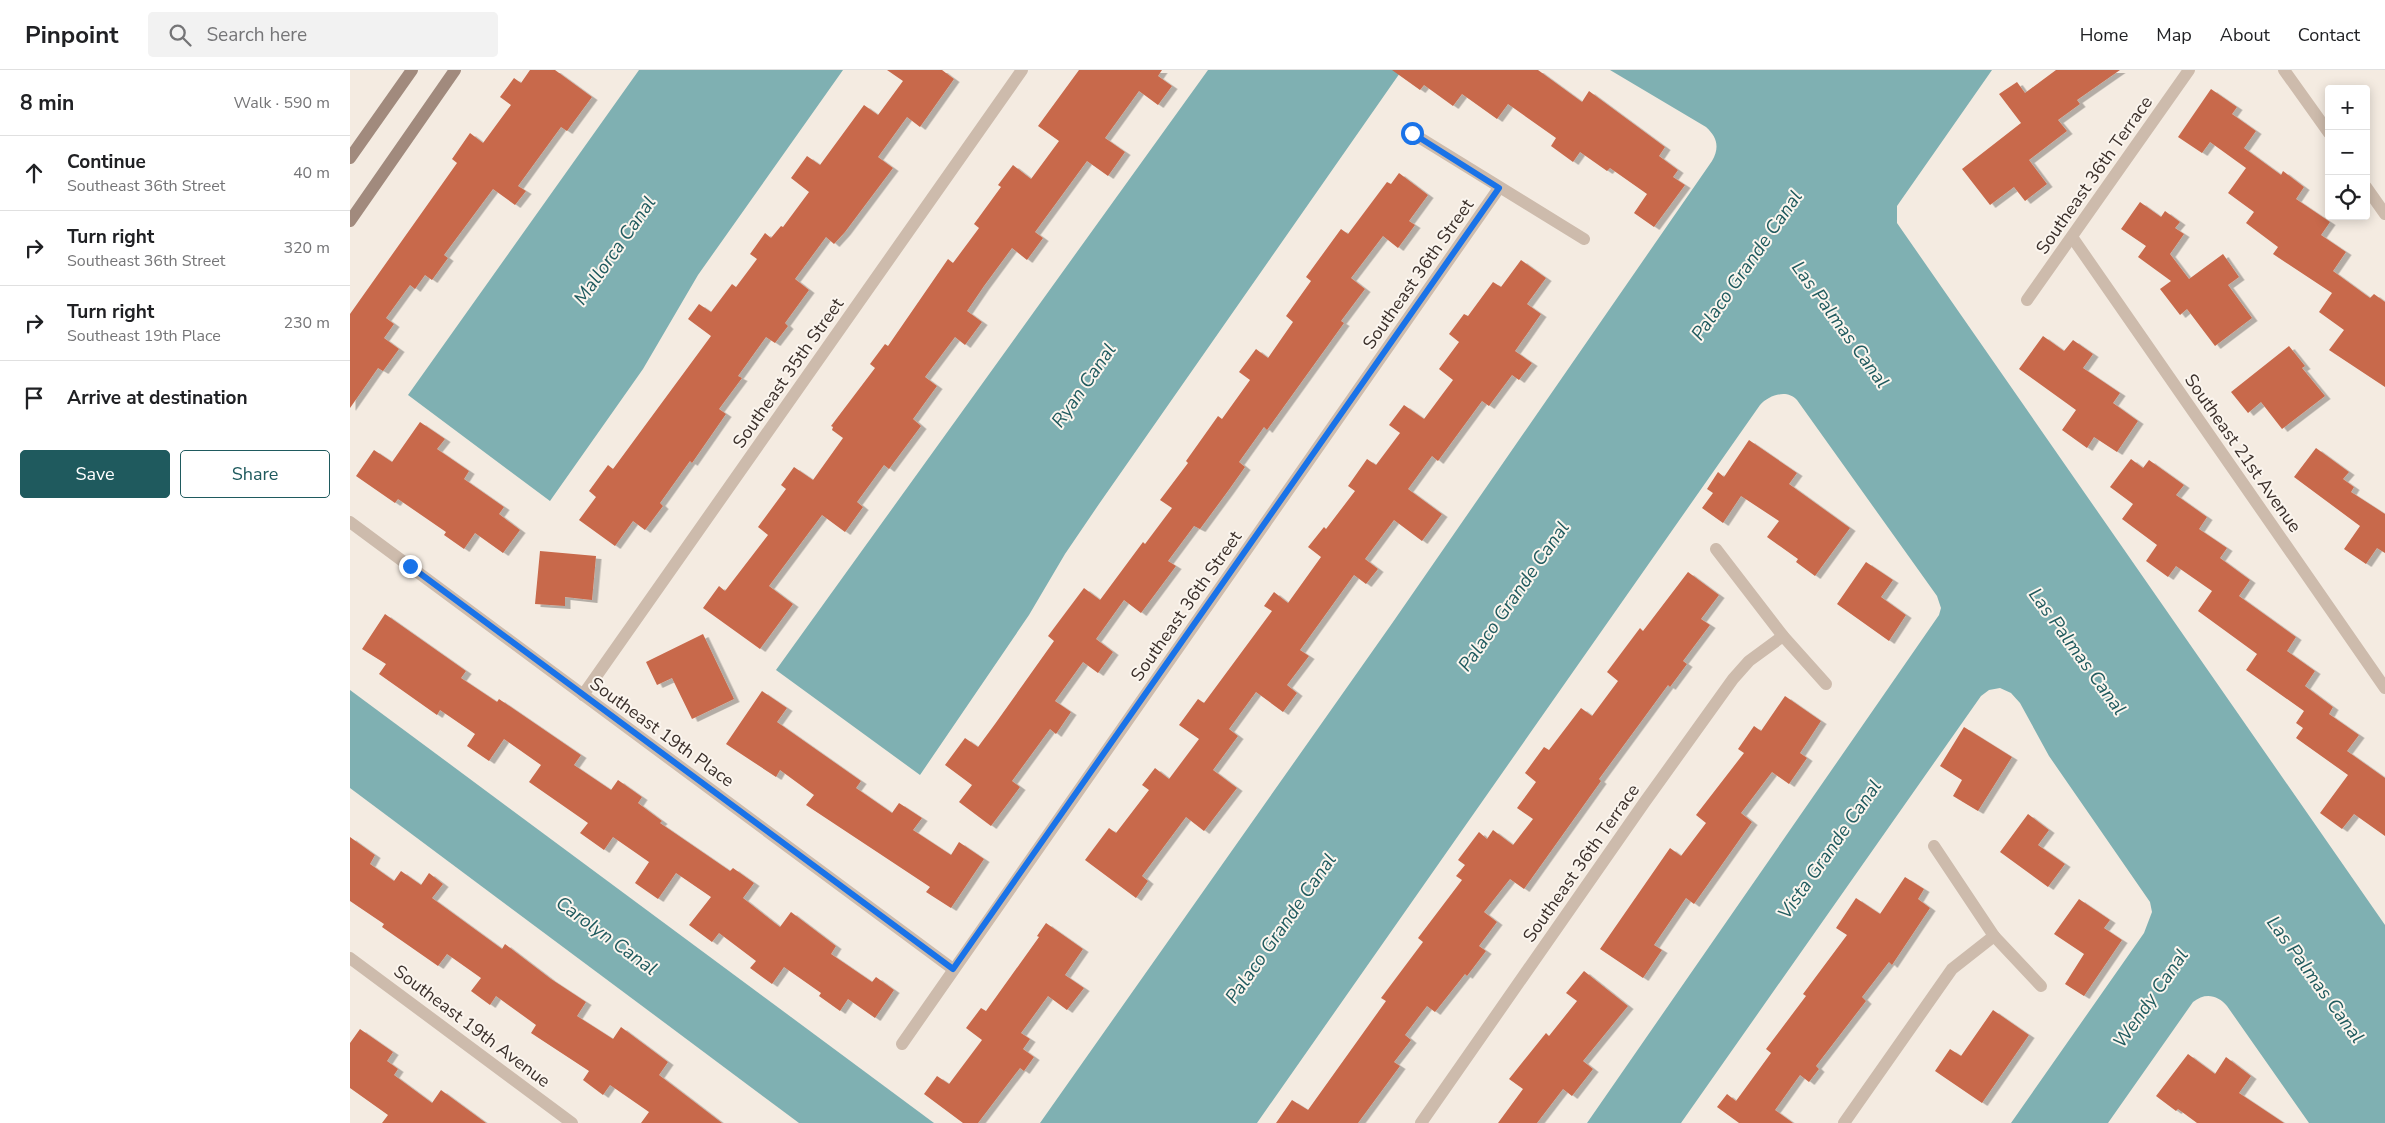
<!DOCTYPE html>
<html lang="en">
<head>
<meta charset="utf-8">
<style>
	body { margin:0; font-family:"Nunito Sans",sans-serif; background:#f2f2f2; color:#202124 }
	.controls { position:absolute; right:15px; top:15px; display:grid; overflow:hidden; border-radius:5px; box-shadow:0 2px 12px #0003 }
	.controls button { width:45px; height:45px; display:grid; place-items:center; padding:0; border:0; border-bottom:1px solid #e0e0e0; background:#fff; color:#202124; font:25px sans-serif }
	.stop { position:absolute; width:15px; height:15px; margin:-11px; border:4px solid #1a73e8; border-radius:50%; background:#fff }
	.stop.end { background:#1a73e8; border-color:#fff; box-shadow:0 1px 5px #0008 }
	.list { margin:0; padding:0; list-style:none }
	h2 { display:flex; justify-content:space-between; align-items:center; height:65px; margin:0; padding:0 20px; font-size:21px }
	h2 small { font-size:16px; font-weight:400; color:#757577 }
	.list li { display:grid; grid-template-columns:32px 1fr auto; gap:15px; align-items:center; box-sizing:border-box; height:75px; padding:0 20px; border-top:1px solid #e0e0e0 }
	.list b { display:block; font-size:19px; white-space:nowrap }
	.list p { margin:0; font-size:16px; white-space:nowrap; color:#757577 }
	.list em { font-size:16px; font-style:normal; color:#757577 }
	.actions { display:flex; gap:10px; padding:15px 20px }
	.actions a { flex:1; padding:11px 0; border:1px solid #1f5a5e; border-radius:5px; text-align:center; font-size:18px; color:#1f5a5e }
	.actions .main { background:#1f5a5e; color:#fff }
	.icon { flex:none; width:28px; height:28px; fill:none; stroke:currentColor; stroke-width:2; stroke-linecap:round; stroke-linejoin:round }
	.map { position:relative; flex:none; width:2035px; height:1053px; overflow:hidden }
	header { display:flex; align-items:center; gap:30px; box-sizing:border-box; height:70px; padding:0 25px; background:#fff; border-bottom:1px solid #e0e0e0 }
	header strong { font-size:24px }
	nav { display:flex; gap:28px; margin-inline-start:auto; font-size:18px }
	.search { width:350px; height:45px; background:#f2f2f2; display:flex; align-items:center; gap:12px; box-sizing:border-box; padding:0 18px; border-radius:5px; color:#757577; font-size:19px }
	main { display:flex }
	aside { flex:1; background:#fff }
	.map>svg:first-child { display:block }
	.water { fill:#7fb0b2 }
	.building { fill:#c8694b; filter:url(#shadow) }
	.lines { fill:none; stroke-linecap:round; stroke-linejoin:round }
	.street { stroke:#cdbbac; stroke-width:12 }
	.secondary { stroke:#a18a7d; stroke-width:12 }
	.route { stroke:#1a73e8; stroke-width:6 }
	.labels { text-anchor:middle; stroke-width:4; stroke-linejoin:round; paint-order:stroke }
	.street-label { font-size:18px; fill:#3b302b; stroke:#fbf5ee }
	.water-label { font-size:19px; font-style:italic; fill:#1f5a5e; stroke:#fbf5ee }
</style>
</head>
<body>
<header>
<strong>Pinpoint</strong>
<div class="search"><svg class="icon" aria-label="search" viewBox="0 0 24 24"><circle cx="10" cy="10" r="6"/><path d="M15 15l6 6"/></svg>Search here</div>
<nav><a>Home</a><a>Map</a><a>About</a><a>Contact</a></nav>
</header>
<main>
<aside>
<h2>8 min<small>Walk · 590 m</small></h2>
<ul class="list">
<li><svg class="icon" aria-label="ahead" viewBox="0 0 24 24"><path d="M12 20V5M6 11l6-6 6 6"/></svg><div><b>Continue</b><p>Southeast 36th Street</p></div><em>40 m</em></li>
<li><svg class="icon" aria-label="right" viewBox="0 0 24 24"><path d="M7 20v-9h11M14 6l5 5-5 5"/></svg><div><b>Turn right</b><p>Southeast 36th Street</p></div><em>320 m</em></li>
<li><svg class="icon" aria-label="right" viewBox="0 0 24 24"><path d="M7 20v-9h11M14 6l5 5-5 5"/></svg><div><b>Turn right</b><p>Southeast 19th Place</p></div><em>230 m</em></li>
<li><svg class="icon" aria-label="arrive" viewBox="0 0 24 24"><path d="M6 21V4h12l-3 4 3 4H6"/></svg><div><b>Arrive at destination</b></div></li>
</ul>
<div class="actions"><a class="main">Save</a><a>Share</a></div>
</aside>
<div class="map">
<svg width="2035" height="1053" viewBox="0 0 2035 1053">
	<defs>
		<filter id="shadow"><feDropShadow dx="5.5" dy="3" stdDeviation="0" flood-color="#0004"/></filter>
	</defs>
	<rect width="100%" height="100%" fill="#f4ebe1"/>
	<g class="water">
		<path d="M289 0H493L348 205 293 299 200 431 58 325Z"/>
		<path d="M858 0H1052L749 434 715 484 679 545 570 705 426 600Z"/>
		<path d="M1260 0H1642L1547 136V153L2035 855V1053H1959L1877 936C1868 925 1855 922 1843 932L1758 1053H1661L1794 863 1802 842 1800 832 1699 686 1670 633 1661 623 1650 618 1639 620 1631 626 1331 1053H1237L1589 545 1591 538 1587 526 1447 330C1437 319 1419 325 1410 335L907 1053H690L1043 552 1362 91C1370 77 1367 67 1356 57Z"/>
		<path d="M0 620 584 1053H449L0 718Z"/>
	</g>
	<g class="building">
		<path d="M180 0H205L242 27 217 61 211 57 168 116 176 121 165 135 143 119 94 185 98 188 82 210 75 205 65 219 60 215 36 248 44 254 34 268 49 279 33 301 28 298 0 338V244L107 93 102 89 120 63 133 73 161 35 150 27 164 8 171 13Z"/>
		<path d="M537 0H592L604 9 570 57 557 47 528 87 543 98 495 162 484 174 476 167 445 209 459 220 435 253 438 256 425 273 416 267 388 306 392 308 369 339 376 344 342 393 340 391 310 433 313 436 295 460 283 451 265 476 229 450 246 427 239 421 258 395 263 399 361 266 338 249 349 234 361 242 382 214 386 217 407 189 400 184 415 163 421 168 431 156 433 157 459 122 441 108 457 86 470 95 514 35 528 45 553 11Z"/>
		<path d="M729 0H812L808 6 822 16 808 35 789 21 755 68 775 82 758 106 737 91 685 162 693 168 677 190 662 178 634 216 617 241 632 252 615 275 605 267 575 307 587 316 563 349 571 356 539 399 534 395 507 432 513 437 495 462 472 445 419 516 443 534 410 579 353 538 369 516 375 521 418 465 408 457 436 419 431 415 444 397 463 410 493 368 482 360 483 357 481 356 525 298 520 294 535 274 538 276 598 189 603 193 629 158 624 154 651 117 648 115 663 95 681 109 709 71 688 56Z"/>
		<path d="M1042 0H1188L1232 32 1239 21 1315 77 1309 86 1328 100 1323 107 1335 115 1304 157 1284 143 1297 124 1260 98 1257 101 1230 82 1223 92 1201 76 1206 68 1158 34 1147 49 1112 24 1103 36 1074 15 1070 20Z"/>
		<path d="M1706 0H1770L1727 30 1730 34 1708 50 1717 61 1679 90 1697 114 1675 131 1664 117 1640 135 1612 99 1671 53 1649 24 1667 12 1675 23Z"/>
		<path d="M1861 19 1887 37 1882 44 1906 61 1894 78 1931 105 1933 101 1954 117 1946 129 1980 152 1971 165 1996 182 1983 201 2020 228 2024 224 2035 232V317L1979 280 1994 260 1969 242 1982 223 1923 184 1928 177 1896 153 1904 142 1878 123 1896 98 1860 72 1852 83 1828 67Z"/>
		<path d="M1049 103 1078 125 1059 151 1065 155 1048 178 1033 166 1001 208 1015 219 991 251 994 253 917 360 914 357 889 392 895 397 878 421 850 459 844 456 818 491 826 496 791 543 774 530 746 569 763 582 748 603 733 592 705 631 721 642 706 664 700 659 662 711 670 717 641 756 609 732 622 715 595 695 615 668 628 677 645 654 704 571 698 566 734 518 750 530 793 472 795 474 822 438 810 430 838 393 836 391 868 346 872 349 900 310 889 302 906 279 918 288 943 252 936 246 961 211 956 207 991 159 998 164 1037 112 1041 114Z"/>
		<path d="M1790 132 1811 147 1815 141 1830 152 1825 158 1834 164 1820 184 1839 209 1873 184 1889 207 1878 215 1902 248 1865 276 1837 239 1830 245 1810 219 1821 211 1788 187 1796 176 1771 159Z"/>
		<path d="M1171 190 1196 208 1177 234 1191 244 1165 281 1182 293 1169 310 1162 305 1139 336 1132 331 1088 391 1082 386 1058 419 1092 444 1072 471 1044 450 1015 489 1028 499 1016 514 1004 505 950 580 959 586 937 615 947 623 933 642 906 622 879 659 888 666 863 700 887 718 854 761 836 747 792 806 798 811 786 828 735 790 759 758 766 763 799 720 792 715 805 698 819 709 849 669 829 655 848 629 854 633 922 541 914 536 924 522 938 533 971 487 958 477 974 457 976 459 1005 421 998 416 1017 389 1026 395 1050 363 1039 355 1054 335 1074 349 1103 310 1089 299 1109 272 1099 264 1114 244 1118 246 1143 212 1151 217Z"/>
		<path d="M1693 266 1714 281 1723 270 1743 284 1733 298 1770 323 1763 333 1788 351 1767 382 1744 367 1737 378 1712 360 1726 340 1669 299Z"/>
		<path d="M1939 276 1955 296 1952 298 1975 326 1932 359 1911 332 1898 343 1881 322Z"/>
		<path d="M70 352 95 369 87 379 119 401 114 409 154 437 149 444 170 460 153 483 125 463 114 479 94 465 96 462 48 429 45 433 6 406 24 380 42 392Z"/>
		<path d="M1399 370 1447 403 1439 414 1500 458 1465 506 1446 492 1448 489 1417 467 1429 451 1391 426 1373 453 1352 438 1363 423 1357 419 1368 402 1374 407Z"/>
		<path d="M1966 378 1999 402 1993 409 2004 417 2001 422 2035 444V483L2027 478 2016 494 1994 479 2010 456 1944 407Z"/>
		<path d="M1781 389 1793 398 1799 390 1834 415 1826 425 1857 447 1849 459 1877 478 1870 488 1900 510 1889 526 1946 567 1937 581 1965 601 1955 616 1983 637 1979 644 2009 665 1997 681 2035 708V766L2004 744 1992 759 1970 743 1998 705 1946 668 1953 658 1946 653 1954 641 1896 600 1907 584 1848 541 1862 521 1826 496 1818 507 1796 491 1807 475 1772 449 1783 434 1760 417Z"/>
		<path d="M190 481 246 486 242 530 215 527V536L185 534Z"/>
		<path d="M1516 492 1543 510 1531 527 1556 545 1539 571 1487 534Z"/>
		<path d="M1338 502 1369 525 1351 549 1360 555 1333 591 1337 594 1320 617 1318 615 1249 709 1251 711 1174 819 1160 809 1134 842 1147 852 1129 876 1136 881 1117 906 1115 904 1085 942 1077 936 1055 965 1061 970 1044 992 1050 996 1008 1053H926L942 1030 958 1040 1036 931 1031 928 1073 872 1068 868 1112 810 1106 806 1115 795 1108 790 1129 762 1137 769 1143 760 1163 775 1183 749 1167 738 1186 712 1175 703 1194 677 1199 680 1231 638 1242 646 1268 611 1257 602 1290 558 1293 561Z"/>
		<path d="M35 544 116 601 111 608 147 632 149 629 231 685 224 695 261 720 268 710 292 727 288 733 312 751 310 753 380 801 383 798 404 813 393 828 430 857 441 842 486 876 481 884 522 912 526 907 544 920 525 948 498 929 490 941 469 926 471 923 434 897 422 914 400 898 406 891 369 863 362 872 339 855 361 827 326 803 308 829 285 813 299 792 263 767 254 780 230 763 238 753 179 712 191 695 154 669 139 691 117 676 125 664 90 640 87 645 29 604 36 594 12 579Z"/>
		<path d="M353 564 384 629 342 649 322 608 307 615 296 592Z"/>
		<path d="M412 621 437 638 427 652 511 711 506 718 542 743 549 733 572 748 563 760 601 785 609 772 634 789 601 838 576 822 580 817 456 735 464 725 430 700 426 707 376 674Z"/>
		<path d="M1435 626 1471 651 1450 683 1457 688 1439 714 1422 702 1391 743 1402 752 1344 834 1336 828 1304 875 1312 880 1293 908 1250 879 1320 778 1331 786 1356 753 1346 745 1394 683 1388 679 1404 656 1411 661Z"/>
		<path d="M1614 657 1662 687 1628 741 1603 726 1612 710 1590 696Z"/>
		<path d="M1678 744 1699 760 1688 775 1715 794 1698 817 1650 782Z"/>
		<path d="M0 767 25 785 20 794 44 811 51 801 71 815 79 803 93 814 82 828 152 879 155 874 201 909 236 932 227 946 263 969 271 957 318 992 309 1005 372 1053H291L299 1042 260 1015 253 1025 233 1010 239 1001 181 963 186 955 146 926 140 935 121 921 131 908 97 884 88 896 32 857 34 854 0 831Z"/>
		<path d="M1555 807 1574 819 1568 829 1580 838 1542 895 1539 892 1512 927 1516 931 1466 996 1469 999 1459 1012 1450 1005 1425 1040 1443 1053H1389L1367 1037 1377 1024 1386 1031 1421 983 1416 979 1456 926 1453 924 1497 865 1486 858 1506 828 1530 844Z"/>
		<path d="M1729 829 1760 850 1754 858 1772 870 1734 926 1715 914 1734 884 1704 864Z"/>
		<path d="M696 853 733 879 715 905 734 918 717 940 698 926 671 963 680 969 673 979 684 987 674 1001 670 998 628 1053H613L574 1024 587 1006 599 1014 632 970 616 958 631 938 636 941 689 867 687 866Z"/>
		<path d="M1234 901 1278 936 1233 991 1243 999 1222 1026 1213 1019 1187 1053H1148L1173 1019 1159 1009 1196 963 1199 966 1227 931 1216 923Z"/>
		<path d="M1643 940 1679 965 1632 1033 1585 1001 1600 979 1611 986Z"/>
		<path d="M10 959 43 982 37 991 48 999 44 1005 82 1033 91 1020 136 1053H32L38 1045 0 1018V973Z"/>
		<path d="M1838 984 1865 1004 1876 987 1901 1006 1889 1023 1934 1053H1847L1828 1039 1826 1041 1806 1026Z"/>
	</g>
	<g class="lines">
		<g class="street">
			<path d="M1934 0 1979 63"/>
			<path d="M1062 63 1234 169"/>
			<path d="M2016 117 2035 144"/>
			<path d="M1722 167 2035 618"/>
			<path d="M1677 230 1839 0"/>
			<path d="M0 452 603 899"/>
			<path d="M1366 479 1433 566 1476 614"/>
			<path d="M233 625 672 0"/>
			<path d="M1584 776 1644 866 1691 916"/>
			<path d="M0 888 222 1053"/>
			<path d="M552 974 1149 118"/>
			<path d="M1071 1053 1294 733 1383 609 1399 591 1433 566"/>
			<path d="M1494 1053 1602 899 1644 866"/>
		</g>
		<g class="secondary">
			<path d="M0 88 62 0"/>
			<path d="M0 151 105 0"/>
		</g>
	</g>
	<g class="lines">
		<path class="route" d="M60 496 603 899 1149 118 1062 63"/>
	</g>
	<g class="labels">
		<g class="street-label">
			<text transform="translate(1744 105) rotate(-55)" y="6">Southeast 36th Terrace</text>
			<text transform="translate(1068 204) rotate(-55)" y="6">Southeast 36th Street</text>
			<text transform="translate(438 303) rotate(-55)" y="6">Southeast 35th Street</text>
			<text transform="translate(1893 383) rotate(55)" y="6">Southeast 21st Avenue</text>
			<text transform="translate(836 536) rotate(-55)" y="6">Southeast 36th Street</text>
			<text transform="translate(312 662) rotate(36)" y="6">Southeast 19th Place</text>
			<text transform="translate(1231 793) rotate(-55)" y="6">Southeast 36th Terrace</text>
			<text transform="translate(122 956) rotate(37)" y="6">Southeast 19th Avenue</text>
		</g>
		<g class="water-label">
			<text transform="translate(264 180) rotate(-55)" y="7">Mallorca Canal</text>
			<text transform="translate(1396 195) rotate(-55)" y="7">Palaco Grande Canal</text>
			<text transform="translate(1491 254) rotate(54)" y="7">Las Palmas Canal</text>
			<text transform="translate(733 315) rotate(-55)" y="7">Ryan Canal</text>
			<text transform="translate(1163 526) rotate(-55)" y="7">Palaco Grande Canal</text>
			<text transform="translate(1728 581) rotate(54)" y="7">Las Palmas Canal</text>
			<text transform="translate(1479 779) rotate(-55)" y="7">Vista Grande Canal</text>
			<text transform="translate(930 858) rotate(-55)" y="7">Palaco Grande Canal</text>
			<text transform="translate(257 865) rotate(36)" y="7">Carolyn Canal</text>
			<text transform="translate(1966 909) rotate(54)" y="7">Las Palmas Canal</text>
			<text transform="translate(1800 928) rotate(-55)" y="7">Wendy Canal</text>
		</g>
	</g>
</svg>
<div class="controls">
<button>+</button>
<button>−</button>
<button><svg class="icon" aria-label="locate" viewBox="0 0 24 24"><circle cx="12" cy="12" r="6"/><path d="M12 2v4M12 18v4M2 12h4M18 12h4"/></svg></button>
</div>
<div class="stop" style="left:1062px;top:63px"></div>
<div class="stop end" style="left:60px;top:496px"></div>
</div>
</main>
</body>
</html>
